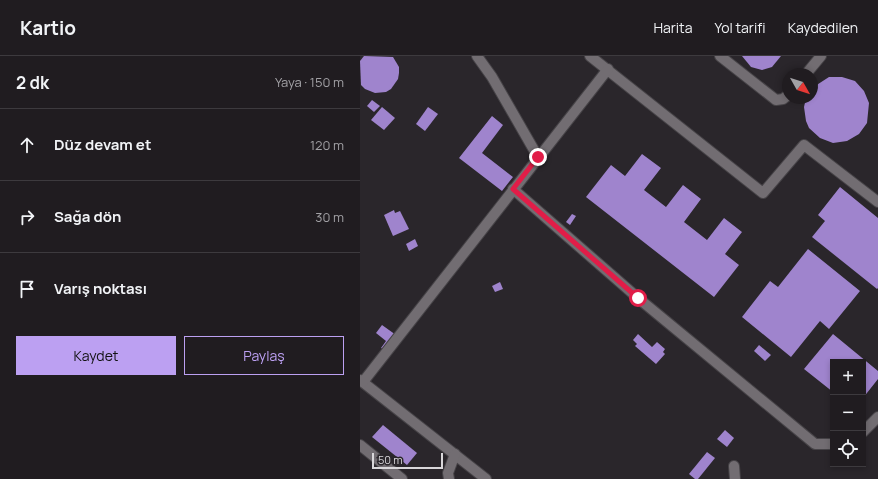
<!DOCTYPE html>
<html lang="tr">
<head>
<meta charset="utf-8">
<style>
	body { margin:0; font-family:Manrope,sans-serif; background:#282529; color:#f1f3f6 }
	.controls { position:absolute; right:12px; bottom:12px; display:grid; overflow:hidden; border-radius:0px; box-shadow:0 2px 6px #0003 }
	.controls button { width:36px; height:36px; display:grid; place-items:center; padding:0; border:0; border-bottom:1px solid #3d3a3e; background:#201c20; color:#f1f3f6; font:20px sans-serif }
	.compass { position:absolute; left:422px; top:12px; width:36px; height:36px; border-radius:50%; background:#201c20; box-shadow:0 2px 6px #0003; rotate:129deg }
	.scale { position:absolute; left:12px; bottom:10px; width:71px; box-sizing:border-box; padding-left:4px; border:2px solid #d9d7da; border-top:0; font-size:11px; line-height:14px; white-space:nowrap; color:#d9d7da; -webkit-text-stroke:3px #2a262b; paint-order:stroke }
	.stop { position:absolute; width:12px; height:12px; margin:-9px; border:3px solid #e11d48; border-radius:50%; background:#fff }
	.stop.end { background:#e11d48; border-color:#fff; box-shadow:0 1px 4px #0008 }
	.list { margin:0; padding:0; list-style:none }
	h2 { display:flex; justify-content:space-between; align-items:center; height:52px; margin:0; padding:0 16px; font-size:17px }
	h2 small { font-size:13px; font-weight:400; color:#a2a1a5 }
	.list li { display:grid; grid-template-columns:26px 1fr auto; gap:12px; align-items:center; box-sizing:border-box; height:72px; padding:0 16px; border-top:1px solid #3d3a3e }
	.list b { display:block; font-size:15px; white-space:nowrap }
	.list em { font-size:13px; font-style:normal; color:#a2a1a5 }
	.actions { display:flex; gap:8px; padding:12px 16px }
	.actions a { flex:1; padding:9px 0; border:1px solid #bca0f2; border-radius:0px; text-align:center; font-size:14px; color:#bca0f2 }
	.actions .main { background:#bca0f2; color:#111 }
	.icon { flex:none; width:22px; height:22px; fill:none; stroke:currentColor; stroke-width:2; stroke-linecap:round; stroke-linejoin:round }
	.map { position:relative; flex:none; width:518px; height:423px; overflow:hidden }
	header { display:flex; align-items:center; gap:24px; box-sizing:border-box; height:56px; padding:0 20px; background:#201c20; border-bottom:1px solid #3d3a3e }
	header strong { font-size:19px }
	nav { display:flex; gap:22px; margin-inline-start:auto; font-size:14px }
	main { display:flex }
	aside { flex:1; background:#201c20 }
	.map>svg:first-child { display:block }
	.building { fill:#9f84cd }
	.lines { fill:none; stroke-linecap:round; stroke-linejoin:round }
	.minor-casing { stroke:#464347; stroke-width:12 }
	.minor { stroke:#726d72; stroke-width:10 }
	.route { stroke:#e11d48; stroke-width:5 }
</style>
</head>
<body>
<header>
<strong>Kartio</strong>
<nav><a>Harita</a><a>Yol tarifi</a><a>Kaydedilen</a></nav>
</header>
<main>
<aside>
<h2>2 dk<small>Yaya · 150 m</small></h2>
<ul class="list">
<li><svg class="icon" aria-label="ahead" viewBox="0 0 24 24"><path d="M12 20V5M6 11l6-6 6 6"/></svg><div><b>Düz devam et</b></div><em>120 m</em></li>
<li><svg class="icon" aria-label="right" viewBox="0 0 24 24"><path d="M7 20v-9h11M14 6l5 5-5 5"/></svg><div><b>Sağa dön</b></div><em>30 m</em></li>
<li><svg class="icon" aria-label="arrive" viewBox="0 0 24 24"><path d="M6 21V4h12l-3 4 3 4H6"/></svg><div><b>Varış noktası</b></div></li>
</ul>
<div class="actions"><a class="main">Kaydet</a><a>Paylaş</a></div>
</aside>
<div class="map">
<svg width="518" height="423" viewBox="0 0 518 423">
	<rect width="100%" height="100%" fill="#2a262b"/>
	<g class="building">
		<path d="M4 0 33 1 39 11V17L38 23 31 33 26 36 15 37 5 33 1 29 0 5Z"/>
		<path d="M382 0H421L412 11 402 14 391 11Z"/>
		<path d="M469 21H482L495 25 504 35 509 47 507 67 499 78 487 85 473 87 460 82 449 72 446 65 444 51 446 42H452V32Z"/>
		<path d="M12 44 20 50 14 56 7 50Z"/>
		<path d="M22 51 35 62 24 74 11 64Z"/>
		<path d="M68 51 78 58 65 75 56 68Z"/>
		<path d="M132 60 143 69 122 97 153 121 142 135 99 102Z"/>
		<path d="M282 98 301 112 284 134 306 151 323 129 341 143 324 166 347 184 364 162 382 176 365 198 379 209 354 241 226 141 251 109 265 120Z"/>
		<path d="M480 131 518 162V232L517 233 452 181 465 165 458 159Z"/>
		<path d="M34 154 35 157 40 155 49 173 33 180 24 159Z"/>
		<path d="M212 158 216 160 210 169 206 166Z"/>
		<path d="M55 183 58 190 49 195 46 188Z"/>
		<path d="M448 193 500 235 469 273 460 265 431 301 382 261 410 225 418 231Z"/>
		<path d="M140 226 143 233 135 236 132 230Z"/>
		<path d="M22 269 36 279 25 294 21 292 26 285 16 277Z"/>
		<path d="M278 278 292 291 297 286 305 293 303 296 305 298 296 308 275 290 277 288 273 284Z"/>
		<path d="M473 278 518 315V323L503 342V306H473V336L444 313Z"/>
		<path d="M399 289 411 299 405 305 394 295Z"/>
		<path d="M23 369 57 397 47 409 12 381Z"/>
		<path d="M365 374 374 382 367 391 357 383Z"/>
		<path d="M347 396 355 402 338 423H335L329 418Z"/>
	</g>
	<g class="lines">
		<g class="minor-casing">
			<g id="minor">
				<path d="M117 0 132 21 178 101"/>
				<path d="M230 0 403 137 444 89 518 146"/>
				<path d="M360 0 416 44 423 43 428 39"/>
				<path d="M446 18 461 0"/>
				<path d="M153 133 278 242 455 388H473"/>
				<path d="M0 324 126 423"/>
				<path d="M3 326 248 13"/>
				<path d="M503 376 518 361"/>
				<path d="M0 389 42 423"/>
				<path d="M374 410 375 423"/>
				<path d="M89 423 88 417 95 398"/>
			</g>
		</g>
		<use href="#minor" class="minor"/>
	</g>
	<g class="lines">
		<path class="route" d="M178 101 153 133 278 242"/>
	</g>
</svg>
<div class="controls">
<button>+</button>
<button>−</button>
<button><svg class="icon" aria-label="locate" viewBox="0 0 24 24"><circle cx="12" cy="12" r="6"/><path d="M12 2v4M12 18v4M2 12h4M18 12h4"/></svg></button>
</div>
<svg class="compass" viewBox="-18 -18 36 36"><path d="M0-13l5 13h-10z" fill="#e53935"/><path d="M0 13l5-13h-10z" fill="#a2a1a5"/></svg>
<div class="scale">50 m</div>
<div class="stop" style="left:278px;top:242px"></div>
<div class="stop end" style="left:178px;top:101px"></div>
</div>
</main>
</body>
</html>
